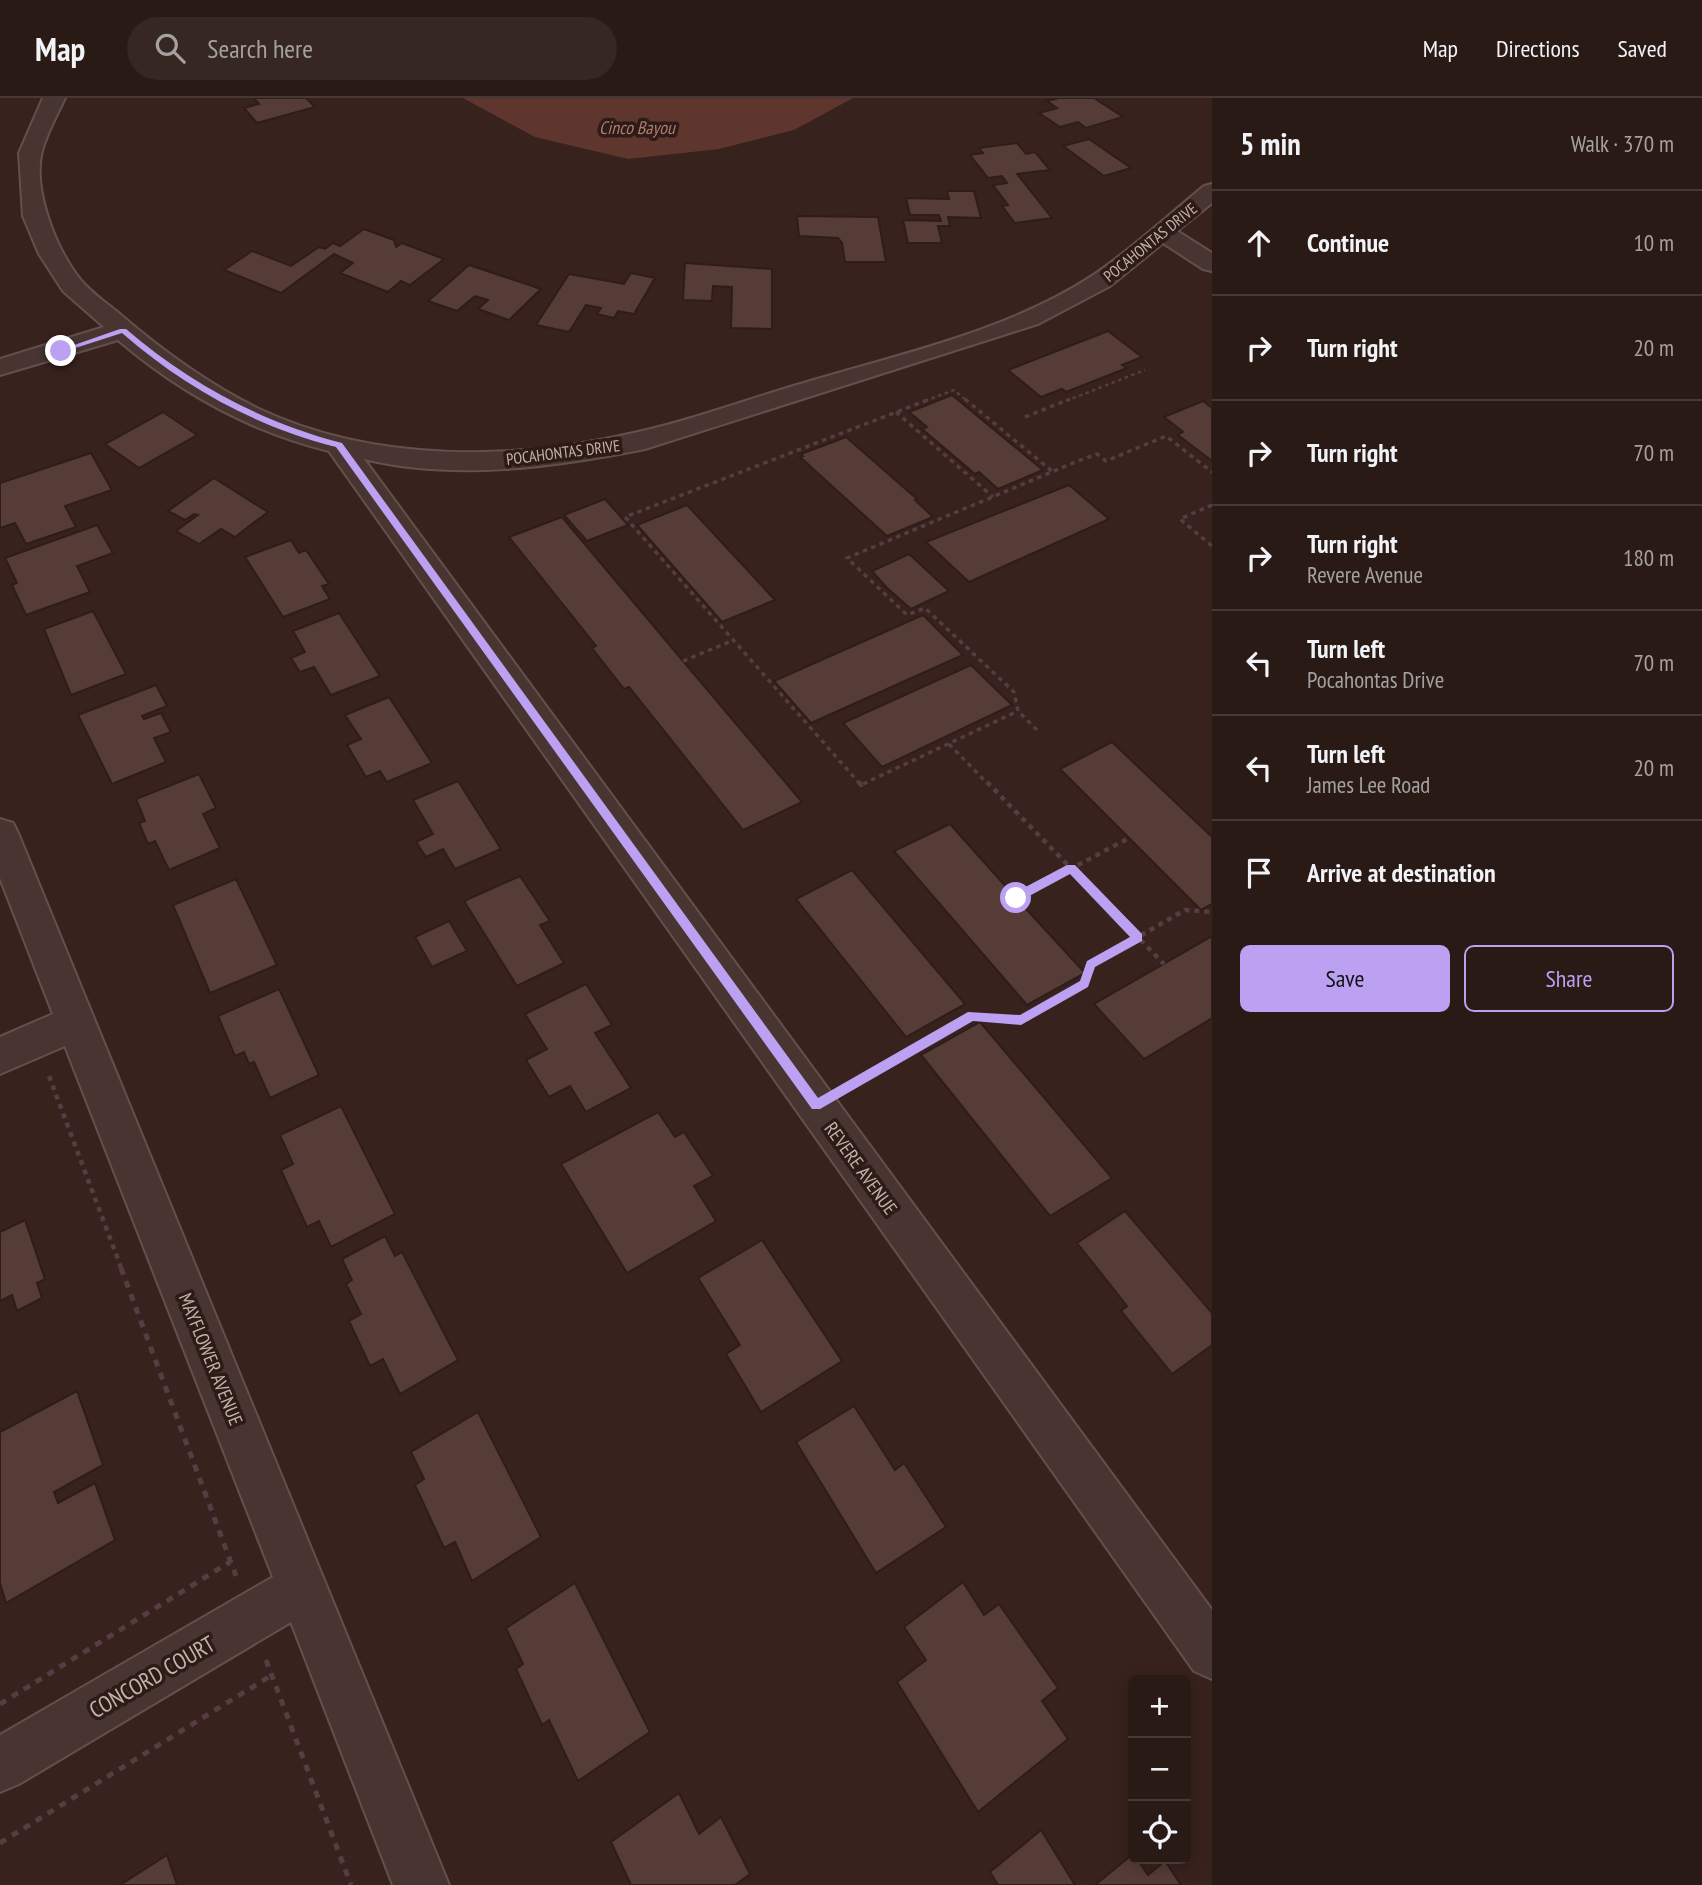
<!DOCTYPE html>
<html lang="en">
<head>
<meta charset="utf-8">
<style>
	body { margin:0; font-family:"PT Sans Narrow",sans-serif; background:#362723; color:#f1f3f6 }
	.controls { position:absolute; right:21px; bottom:21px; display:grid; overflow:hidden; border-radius:10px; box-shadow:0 4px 18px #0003 }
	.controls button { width:63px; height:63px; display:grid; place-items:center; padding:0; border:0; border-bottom:2px solid #463835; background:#2a1a16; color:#f1f3f6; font:35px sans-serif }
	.stop { position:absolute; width:21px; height:21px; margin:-16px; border:5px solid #bca0f2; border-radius:50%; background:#fff }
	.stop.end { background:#bca0f2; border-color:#fff; box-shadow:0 2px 7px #0008 }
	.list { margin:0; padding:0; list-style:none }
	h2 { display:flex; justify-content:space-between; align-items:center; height:91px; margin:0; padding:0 28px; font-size:30px }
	h2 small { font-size:23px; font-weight:400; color:#a5a1a1 }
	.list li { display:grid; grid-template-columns:46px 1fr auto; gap:21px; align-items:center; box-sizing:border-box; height:105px; padding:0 28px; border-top:2px solid #463835 }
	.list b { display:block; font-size:26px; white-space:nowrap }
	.list p { margin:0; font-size:23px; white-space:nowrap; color:#a5a1a1 }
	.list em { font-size:23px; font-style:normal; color:#a5a1a1 }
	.actions { display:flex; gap:14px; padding:21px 28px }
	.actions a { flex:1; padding:16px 0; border:2px solid #bca0f2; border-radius:10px; text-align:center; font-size:24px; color:#bca0f2 }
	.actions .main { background:#bca0f2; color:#111 }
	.icon { flex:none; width:38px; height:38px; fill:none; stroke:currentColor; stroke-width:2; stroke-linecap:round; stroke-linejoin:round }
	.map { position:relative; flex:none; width:1212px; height:1787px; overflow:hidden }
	header { display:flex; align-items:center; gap:42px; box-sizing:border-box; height:98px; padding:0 35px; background:#2a1a16; border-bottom:2px solid #463835 }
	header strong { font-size:33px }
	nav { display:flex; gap:38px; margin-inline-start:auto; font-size:24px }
	.search { width:490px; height:63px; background:#362723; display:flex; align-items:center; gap:18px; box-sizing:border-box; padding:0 24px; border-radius:38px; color:#a5a1a1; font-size:26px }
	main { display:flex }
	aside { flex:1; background:#2a1a16 }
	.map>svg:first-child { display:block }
	.water { fill:#5f362d }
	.building { fill:#563c36; stroke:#2e1d19; stroke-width:2 }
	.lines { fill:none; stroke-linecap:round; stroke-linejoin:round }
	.minor-casing { stroke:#64504b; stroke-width:4 }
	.path-far3 { stroke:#563d44; stroke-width:2.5; stroke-dasharray:3.5 3.5; stroke-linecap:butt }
	.path-far2 { stroke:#563d44; stroke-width:3.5; stroke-dasharray:4.5 4.5; stroke-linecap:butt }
	.path-far1 { stroke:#563d44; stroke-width:4.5; stroke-dasharray:5 5; stroke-linecap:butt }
	.path { stroke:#563d44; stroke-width:5; stroke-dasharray:7 7; stroke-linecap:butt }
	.minor { fill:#483531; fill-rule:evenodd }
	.route { fill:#bca0f2 }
	.labels { text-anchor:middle; stroke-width:7; stroke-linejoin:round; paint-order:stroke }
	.far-street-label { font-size:16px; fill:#c6b0aa; stroke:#2c1b17 }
	.far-water-label { font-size:18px; font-style:italic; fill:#b27b6f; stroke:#2c1b17 }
	.street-label { font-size:19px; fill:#c6b0aa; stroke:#2c1b17 }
	.near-street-label { font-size:23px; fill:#c6b0aa; stroke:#2c1b17 }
</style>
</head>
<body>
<header>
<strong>Map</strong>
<div class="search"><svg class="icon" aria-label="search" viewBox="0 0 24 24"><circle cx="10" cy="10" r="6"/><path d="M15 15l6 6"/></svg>Search here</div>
<nav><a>Map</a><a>Directions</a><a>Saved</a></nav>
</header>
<main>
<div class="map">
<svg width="1212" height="1787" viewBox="0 0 1212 1787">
	<rect width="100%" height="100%" fill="#38221d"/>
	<path class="water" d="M463 0H853L794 32 719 51 628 61 535 39Z"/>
	<g class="building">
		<path d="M254 0H306L315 9 257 25 244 10 259 6Z"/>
		<path d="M1059 0H1094L1123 19 1086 30 1078 24 1060 29 1039 15 1057 10 1047 3Z"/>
		<path d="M1089 41 1131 70 1104 78 1063 48Z"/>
		<path d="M1017 45 1026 56 1035 54 1050 72 1017 76 1052 120 1015 125 1002 108 1008 107 993 87 1007 85 1002 78 988 80 970 57 983 55 979 50Z"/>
		<path d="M947 93H974L981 120 948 119 950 128H938L942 145H908L903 122 941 123 939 117H910L906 100 949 101Z"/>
		<path d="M797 118 878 119 886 164H845L842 145 838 140 799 138Z"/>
		<path d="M364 131 394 142 396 149 402 145 444 161 410 187 401 183 388 194 340 175 353 165 334 156 281 195 224 172 252 153 291 168 319 149 325 151 333 145 340 148Z"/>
		<path d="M685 165 772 171V231L731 230 732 189 713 188 712 203 683 202Z"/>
		<path d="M469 167 541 191 509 222 478 211 488 202 475 198 457 213 428 203Z"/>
		<path d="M631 175 655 180 634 216 618 213 614 220 597 216 601 210 586 207 569 234 536 227 569 176 624 186Z"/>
		<path d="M1108 233 1142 259 1122 267 1127 270 1066 294 1062 291 1041 299 1008 272Z"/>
		<path d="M952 297 1043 372 998 391 979 374 975 376 922 331 927 329 909 314Z"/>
		<path d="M1203 303 1212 310V363L1178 337 1183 334 1164 319Z"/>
		<path d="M163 314 197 337 139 370 105 346Z"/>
		<path d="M846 339 917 401 915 402 933 419 887 438 800 359 803 358 801 356Z"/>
		<path d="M91 355 112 392 65 408 76 429 26 446 15 425 0 430V385Z"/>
		<path d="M214 380 268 414 235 439 221 431 199 446 176 433 198 417 194 416 185 422 168 413Z"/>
		<path d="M1069 387 1109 421 969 484 926 444Z"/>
		<path d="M605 401 628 427 587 443 564 417Z"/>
		<path d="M687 407 775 502 722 524 637 427Z"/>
		<path d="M562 419 683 563 802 704 743 732 629 589 624 591 592 550 596 548 509 439Z"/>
		<path d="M97 427 113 455 77 468 90 494 26 517 12 487 17 485 5 460Z"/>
		<path d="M291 442 299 455 306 452 329 486 322 488 330 501 283 519 245 459Z"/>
		<path d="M909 456 949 493 911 511 887 490 872 473Z"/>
		<path d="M93 513 126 576 71 597 44 531Z"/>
		<path d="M339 515 380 578 331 597 314 569 300 574 291 560 305 554 293 533Z"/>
		<path d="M923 517 963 557 811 625 774 583Z"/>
		<path d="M971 567 1012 607 882 669 843 625Z"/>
		<path d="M156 587 167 608 142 618 144 621 161 615 171 634 154 640 166 664 112 686 78 617Z"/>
		<path d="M389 599 432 665 387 684 380 673 366 679 347 647 361 641 345 617Z"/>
		<path d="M1112 644 1212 739V806L1201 812 1060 671Z"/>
		<path d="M199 676 216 710 203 716 220 750 169 772 155 743 148 746 139 725 145 723 136 701Z"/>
		<path d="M458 683 501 751 455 771 443 751 426 759 416 744 433 736 413 702Z"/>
		<path d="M950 726 1016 800 1085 875 1027 907 894 753Z"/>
		<path d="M852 772 965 906 906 939 796 801Z"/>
		<path d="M520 778 550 823 540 827 564 865 517 888 464 803Z"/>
		<path d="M236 781 277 867 210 895 173 807Z"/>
		<path d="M449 823 467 853 432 869 415 839Z"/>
		<path d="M1212 838V920L1144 961 1094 906Z"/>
		<path d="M586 886 612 927 595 935 631 990 586 1014 570 988 549 999 526 962 547 951 525 916Z"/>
		<path d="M279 891 319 977 270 1000 254 964 249 966 244 954 235 958 218 918Z"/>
		<path d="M980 924 1112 1080 1050 1118 921 957Z"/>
		<path d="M341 1008 395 1116 331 1149 319 1123 307 1129 281 1072 293 1066 280 1037Z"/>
		<path d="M658 1014 675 1039 684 1034 713 1078 694 1088 716 1123 627 1175 561 1066Z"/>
		<path d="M1125 1113 1212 1215V1247L1172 1276 1121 1213 1127 1208 1077 1145Z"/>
		<path d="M25 1122 45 1181 37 1185 42 1200 17 1213 12 1197 0 1203V1134Z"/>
		<path d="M385 1138 395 1158 402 1154 458 1262 400 1296 383 1261 370 1268 349 1223 361 1216 346 1186 352 1182 342 1161Z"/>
		<path d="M762 1142 842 1263 761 1314 726 1256 740 1247 698 1180Z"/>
		<path d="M77 1293 103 1367 54 1394 58 1405 95 1385 115 1442 6 1505 0 1485V1334Z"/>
		<path d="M854 1308 895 1372 904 1365 946 1429 876 1475 796 1344Z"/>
		<path d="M478 1314 541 1439 472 1483 455 1444 444 1450 415 1387 424 1381 411 1354Z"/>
		<path d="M963 1484 984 1517 999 1506 1058 1590 1042 1603 1068 1641 978 1714 897 1584 926 1562 904 1529Z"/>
		<path d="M575 1485 650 1634 578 1683 549 1622 542 1627 516 1571 523 1566 506 1530Z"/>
		<path d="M679 1695 699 1736 721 1719 750 1776 735 1787H631L611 1744Z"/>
		<path d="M1041 1732 1075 1787H998L990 1774Z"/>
		<path d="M1133 1756V1761H1137L1148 1777 1165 1763 1181 1787H1095Z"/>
		<path d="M167 1757 177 1787H120Z"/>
	</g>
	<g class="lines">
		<g class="minor-casing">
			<g id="minor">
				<path d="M43 0H65C57 17 47 35 42 53 32 91 56 150 79 180 91 195 108 206 122 218 163 253 210 287 259 311 374 365 516 363 638 334 689 323 740 304 790 289 890 258 1003 236 1092 178 1131 152 1167 118 1204 88L1212 86V105L1177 133 1212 155V173L1203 171 1163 145 1110 188 1038 226 645 351C555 369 455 383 364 361L1212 1512V1581L1194 1573 329 353C251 334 179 294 118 242L0 277V261L104 229 63 193 39 156 23 118 19 55Z"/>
				<path d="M0 721 13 725 18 735 449 1787H393L291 1524 19 1686 0 1694V1637L273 1479 65 948 0 976V939L53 916 0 780Z"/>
			</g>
		</g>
		<g class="path-far3">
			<path d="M925 303 954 292 967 303"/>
			<path d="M1066 303 1145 272"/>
		</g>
		<g class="path-far2">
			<path d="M965 301 1053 374"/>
			<path d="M896 314 993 399"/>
			<path d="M1025 319 1070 301"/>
			<path d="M1212 407 1180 421 1212 448"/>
			<path d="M683 563 734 542"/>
			<path d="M1037 632 1018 613 1014 594 925 510 907 517 847 460 1078 363 1097 356 1106 363 1166 338 1212 374"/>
			<path d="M949 646 988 686"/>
			<path d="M860 686 625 419 930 301"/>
			<path d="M863 686 1018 613"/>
		</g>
		<g class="path-far1">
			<path d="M859 684 861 687 867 684"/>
			<path d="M987 684 1164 866"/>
			<path d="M1016 800 1129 740"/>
			<path d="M49 978 122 1172"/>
			<path d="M851 987 972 918 1021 922 1084 886 1091 866 1185 812 1212 814"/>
		</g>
		<g class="path">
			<path d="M121 1170 236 1478"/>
			<path d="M266 1562 351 1787"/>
			<path d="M0 1606 230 1464"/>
			<path d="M0 1745 272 1577"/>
		</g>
		<use href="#minor" class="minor"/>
	</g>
	<path class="route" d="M120 231H126C189 285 261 324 342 345L818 1000 968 914 1020 917 1080 883 1087 863 1130 839 1070 776 1020 803H1012V796L1067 767H1075L1142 836V843L1095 869 1088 889 1021 927 973 923 820 1011H812L336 349C256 329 184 289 122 235L63 254 57 253Z"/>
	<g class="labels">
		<g class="far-street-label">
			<text transform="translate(1150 144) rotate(-39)" y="6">POCAHONTAS DRIVE</text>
			<text transform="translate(563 354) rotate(-7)" y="6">POCAHONTAS DRIVE</text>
		</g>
		<g class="far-water-label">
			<text x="637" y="36">Cinco Bayou</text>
		</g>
		<g class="street-label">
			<text transform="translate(861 1070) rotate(54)" y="7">REVERE AVENUE</text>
			<text transform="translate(211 1261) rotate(68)" y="7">MAYFLOWER AVENUE</text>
		</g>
		<g class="near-street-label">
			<text transform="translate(152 1579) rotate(-30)" y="8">CONCORD COURT</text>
		</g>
	</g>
</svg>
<div class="controls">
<button>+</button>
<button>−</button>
<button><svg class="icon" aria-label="locate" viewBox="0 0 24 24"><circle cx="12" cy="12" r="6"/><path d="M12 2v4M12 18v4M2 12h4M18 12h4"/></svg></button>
</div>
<div class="stop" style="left:1016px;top:800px"></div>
<div class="stop end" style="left:61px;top:253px"></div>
</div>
<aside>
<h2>5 min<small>Walk · 370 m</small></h2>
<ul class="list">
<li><svg class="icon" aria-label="ahead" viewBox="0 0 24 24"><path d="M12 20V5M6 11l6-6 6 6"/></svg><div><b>Continue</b></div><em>10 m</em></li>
<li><svg class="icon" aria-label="right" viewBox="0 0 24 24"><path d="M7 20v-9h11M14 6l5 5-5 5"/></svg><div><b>Turn right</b></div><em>20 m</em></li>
<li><svg class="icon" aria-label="right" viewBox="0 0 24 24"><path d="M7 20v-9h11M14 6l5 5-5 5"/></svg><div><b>Turn right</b></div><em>70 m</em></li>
<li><svg class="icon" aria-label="right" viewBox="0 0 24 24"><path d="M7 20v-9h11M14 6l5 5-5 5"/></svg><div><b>Turn right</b><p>Revere Avenue</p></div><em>180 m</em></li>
<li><svg class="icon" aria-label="left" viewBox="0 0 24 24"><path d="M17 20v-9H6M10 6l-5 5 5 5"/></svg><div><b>Turn left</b><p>Pocahontas Drive</p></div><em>70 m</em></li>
<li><svg class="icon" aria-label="left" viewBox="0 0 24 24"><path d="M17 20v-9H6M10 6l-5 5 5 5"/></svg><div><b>Turn left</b><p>James Lee Road</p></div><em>20 m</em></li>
<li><svg class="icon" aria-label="arrive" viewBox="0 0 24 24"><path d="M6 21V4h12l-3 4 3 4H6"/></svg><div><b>Arrive at destination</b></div></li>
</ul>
<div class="actions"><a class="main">Save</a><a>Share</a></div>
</aside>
</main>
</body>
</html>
